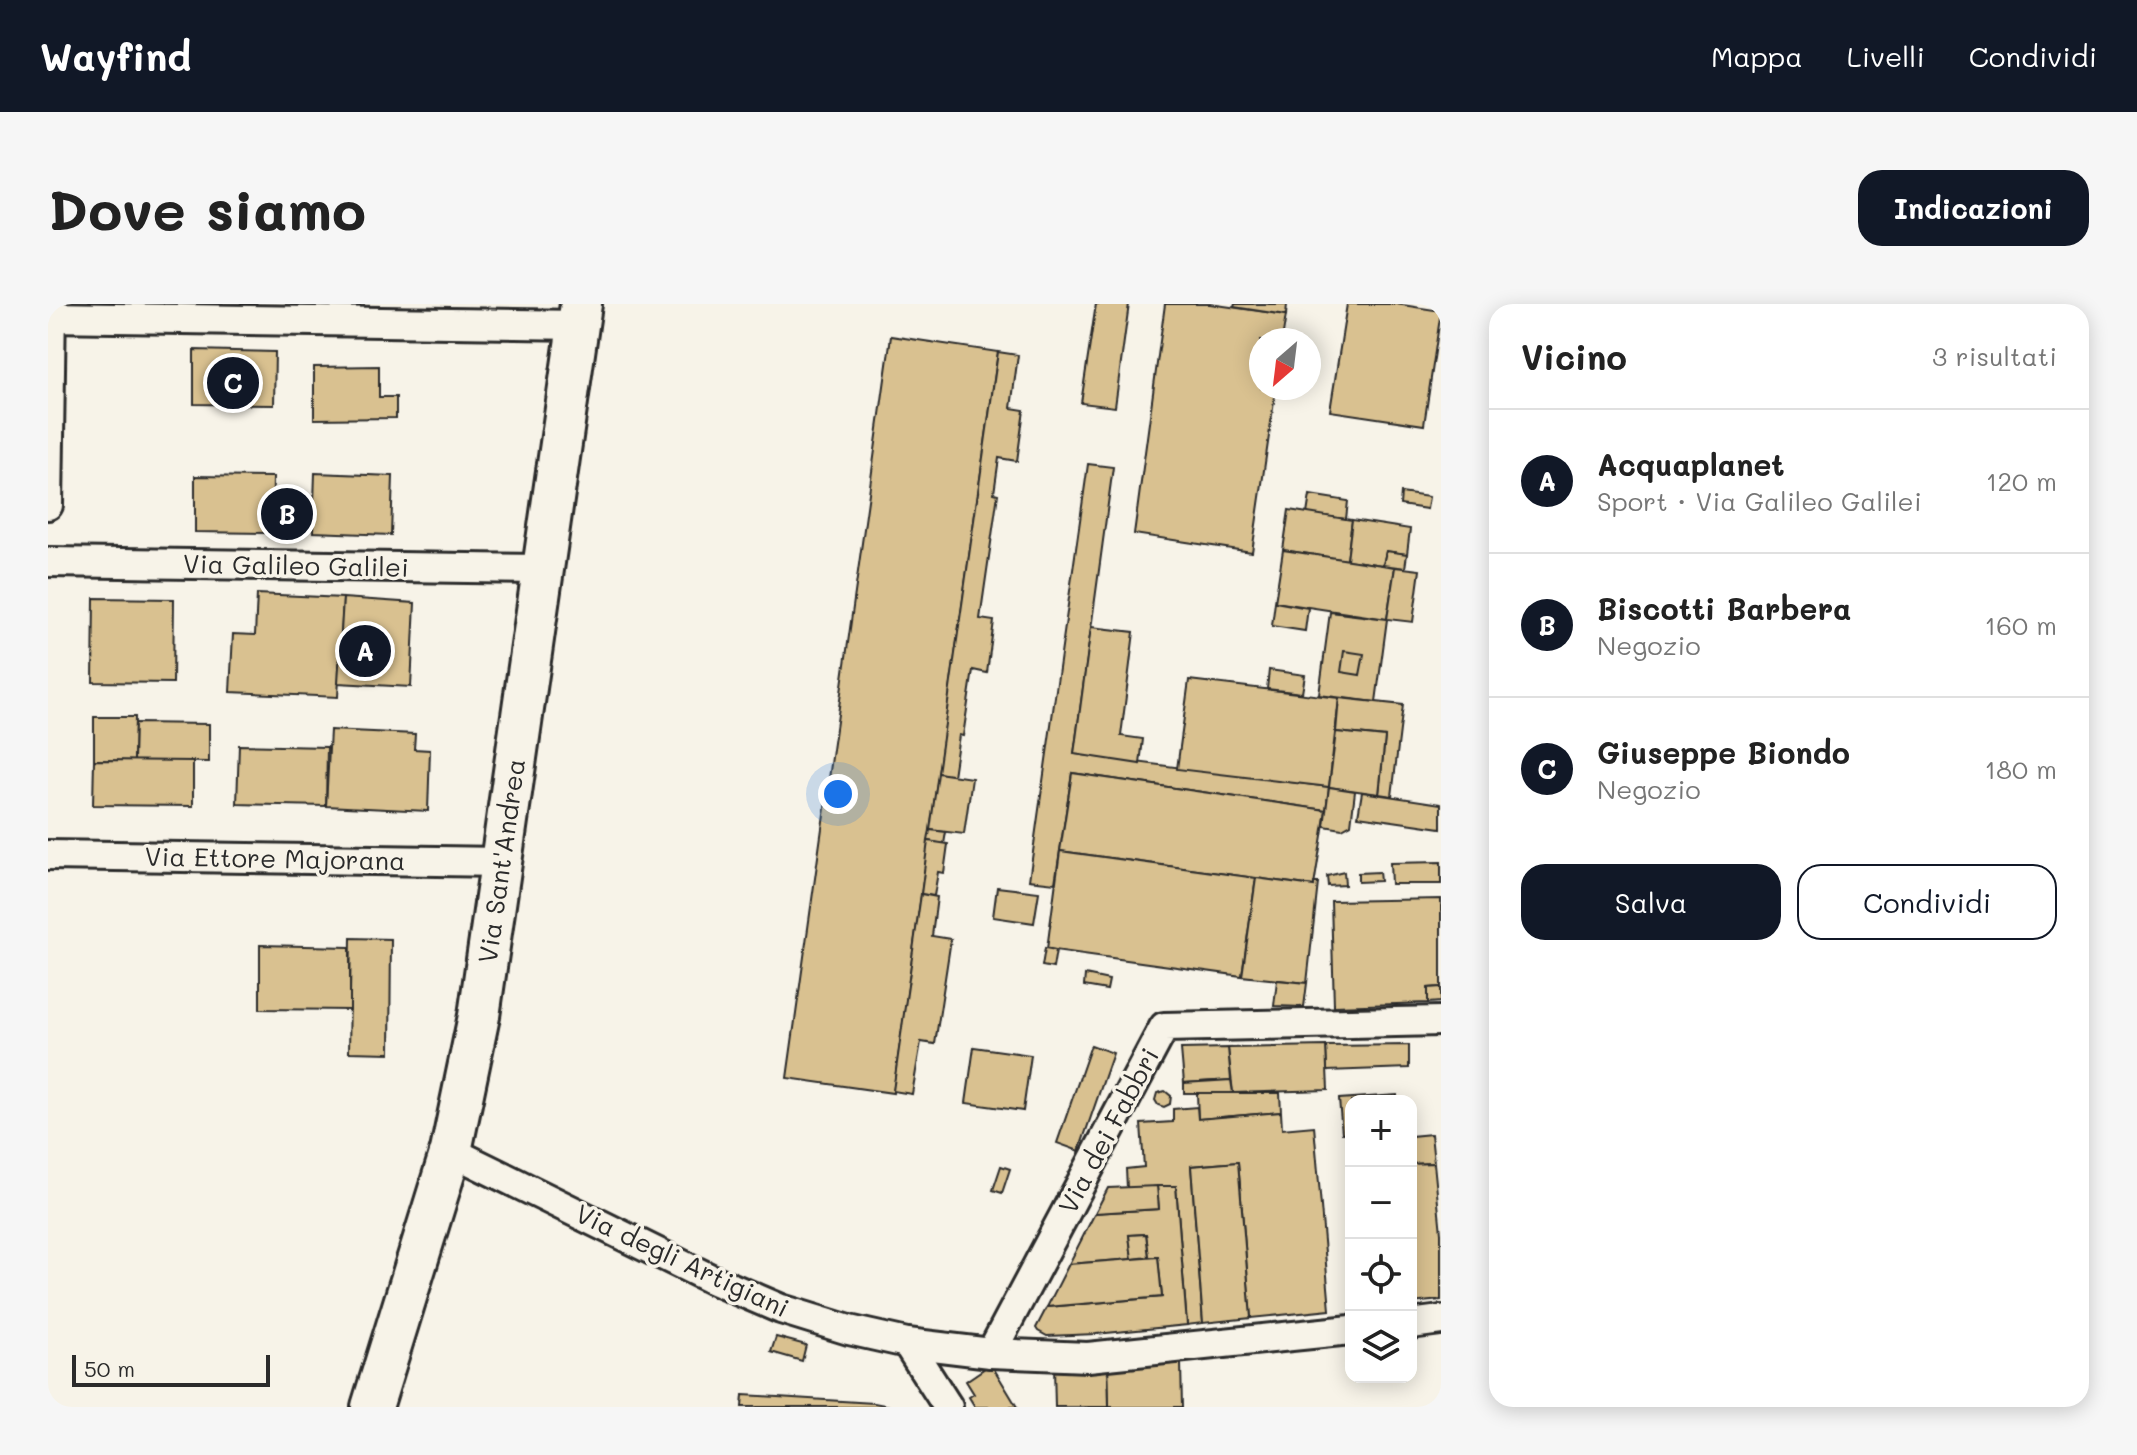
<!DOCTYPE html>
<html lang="it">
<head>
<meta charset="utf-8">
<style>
	body { margin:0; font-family:Mali,sans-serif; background:#f6f6f6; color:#222 }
	.controls { position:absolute; right:24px; bottom:24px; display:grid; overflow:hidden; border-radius:16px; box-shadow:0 4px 20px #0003 }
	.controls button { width:72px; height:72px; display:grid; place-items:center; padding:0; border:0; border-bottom:2px solid #e0e0e0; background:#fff; color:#222; font:40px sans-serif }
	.compass { position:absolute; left:1201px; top:24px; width:72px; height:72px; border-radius:50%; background:#fff; box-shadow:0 4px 20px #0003; rotate:208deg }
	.scale { position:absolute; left:24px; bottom:20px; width:198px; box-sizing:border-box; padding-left:8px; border:4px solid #2b2b2b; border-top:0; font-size:22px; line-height:28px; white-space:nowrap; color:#2b2b2b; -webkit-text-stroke:6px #f7f3e8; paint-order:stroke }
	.you { position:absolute; left:790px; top:490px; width:28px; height:28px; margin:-20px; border:6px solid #fff; border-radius:50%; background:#1a73e8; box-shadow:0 0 0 12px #1a73e833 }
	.badge { display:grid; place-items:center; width:52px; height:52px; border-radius:50%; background:#111827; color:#fff; font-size:26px; font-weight:700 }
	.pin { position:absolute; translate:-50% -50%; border:4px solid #fff; box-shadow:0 2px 8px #0006 }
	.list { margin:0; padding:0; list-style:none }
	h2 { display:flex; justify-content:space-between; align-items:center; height:104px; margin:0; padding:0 32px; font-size:34px }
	h2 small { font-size:26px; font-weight:400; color:#767676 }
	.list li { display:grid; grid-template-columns:52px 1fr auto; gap:24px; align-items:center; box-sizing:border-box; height:144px; padding:0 32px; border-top:2px solid #e0e0e0 }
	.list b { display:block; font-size:30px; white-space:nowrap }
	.list p { margin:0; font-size:26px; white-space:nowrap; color:#767676 }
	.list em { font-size:26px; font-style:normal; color:#767676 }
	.actions { display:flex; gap:16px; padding:24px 32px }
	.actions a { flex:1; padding:18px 0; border:2px solid #111827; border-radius:24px; text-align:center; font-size:28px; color:#111827 }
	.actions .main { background:#111827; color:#fff }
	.icon { flex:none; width:44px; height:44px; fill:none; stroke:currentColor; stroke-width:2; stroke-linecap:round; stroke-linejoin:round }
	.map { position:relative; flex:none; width:1393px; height:1103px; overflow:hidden; border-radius:24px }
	header { display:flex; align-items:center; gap:48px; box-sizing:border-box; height:112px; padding:0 40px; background:#111827; color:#fff }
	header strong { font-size:38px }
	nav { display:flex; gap:44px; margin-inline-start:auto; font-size:28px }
	.intro { display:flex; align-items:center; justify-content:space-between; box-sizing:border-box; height:192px; padding:0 48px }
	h1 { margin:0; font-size:56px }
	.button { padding:20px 36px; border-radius:24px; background:#111827; color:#fff; font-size:28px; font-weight:700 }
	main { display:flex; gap:48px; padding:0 48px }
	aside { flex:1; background:#fff; border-radius:24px; box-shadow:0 4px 20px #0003 }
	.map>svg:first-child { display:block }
	.building { fill:#d9c190; stroke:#2b2b2b; stroke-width:2 }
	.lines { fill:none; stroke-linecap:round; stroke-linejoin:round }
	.street-casing { stroke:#2b2b2b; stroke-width:34 }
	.secondary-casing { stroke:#2b2b2b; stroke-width:46 }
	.street { stroke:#f7f3e8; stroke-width:28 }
	.secondary { stroke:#f7f3e8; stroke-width:40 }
	.labels { text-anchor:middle; stroke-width:7; stroke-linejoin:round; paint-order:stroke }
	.street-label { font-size:26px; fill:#2b2b2b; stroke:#f7f3e8 }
</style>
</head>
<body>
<header>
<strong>Wayfind</strong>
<nav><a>Mappa</a><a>Livelli</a><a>Condividi</a></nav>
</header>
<div class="intro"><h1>Dove siamo</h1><a class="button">Indicazioni</a></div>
<main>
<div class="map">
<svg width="1393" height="1103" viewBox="0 0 1393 1103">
	<rect width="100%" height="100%" fill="#f7f3e8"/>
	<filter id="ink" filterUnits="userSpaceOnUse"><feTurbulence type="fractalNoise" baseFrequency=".0125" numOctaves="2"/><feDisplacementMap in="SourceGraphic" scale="16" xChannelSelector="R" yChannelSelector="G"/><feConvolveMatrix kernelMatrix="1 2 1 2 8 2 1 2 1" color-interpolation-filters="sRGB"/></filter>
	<g filter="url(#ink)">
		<g class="building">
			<path d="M1048 0H1081L1067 103 1033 99Z"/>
			<path d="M1117 0H1162L1238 11 1234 36H1213V84H1228L1204 248 1086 230Z"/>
			<path d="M1187 0H1239L1238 11 1186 3Z"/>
			<path d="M1299 0H1348L1393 7 1376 121 1282 107Z"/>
			<path d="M843 32 950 48 845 789 739 774Z"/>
			<path d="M146 46 227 48 226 101 146 100Z"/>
			<path d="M950 48 970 51 963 104 976 106 969 157 951 154 946 189 950 190 932 315 946 317 939 369 925 366 915 432 911 431 905 472 890 469Z"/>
			<path d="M331 62V93H348V114L266 115V63Z"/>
			<path d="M1040 160 1065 163 1026 450 1281 483 1278 506 1024 469 1007 579 981 576Z"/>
			<path d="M267 169 345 172 343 231 265 228Z"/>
			<path d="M147 172 225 173 224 229 147 228Z"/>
			<path d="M1353 189 1381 193 1379 205 1352 201Z"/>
			<path d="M1262 191 1300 197 1298 215 1259 210Z"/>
			<path d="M1241 206 1304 216 1299 256 1235 246Z"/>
			<path d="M1304 216 1362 225 1359 250 1338 247 1335 261 1299 256Z"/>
			<path d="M1235 246 1347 263 1339 315 1227 298Z"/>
			<path d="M1338 247 1359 250 1357 264 1335 261Z"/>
			<path d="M1347 263 1372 266 1365 318 1339 315Z"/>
			<path d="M209 290 295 294 290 393 182 388 185 330 207 331Z"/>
			<path d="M46 294 126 295 125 379 45 378Z"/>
			<path d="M295 294 367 299 363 383 290 379Z"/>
			<path d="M1227 298 1260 304 1257 327 1224 322Z"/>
			<path d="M1282 308 1339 315 1328 398 1271 391Z"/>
			<path d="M1043 323 1086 328 1073 432 1095 435 1092 460 1026 450Z"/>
			<path d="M1296 347 1316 350 1312 371 1293 368Z"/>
			<path d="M1221 366 1257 371 1254 389 1219 385Z"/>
			<path d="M1141 376 1291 394 1281 483 1129 465Z"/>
			<path d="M1291 394 1355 401 1344 492 1331 490 1337 433 1288 428Z"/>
			<path d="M46 413H87L86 457 46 456Z"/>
			<path d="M87 419 161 420V458L86 457Z"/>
			<path d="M282 426 367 430 366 445 382 446 380 507 278 502Z"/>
			<path d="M1288 428 1337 433 1331 490 1281 483Z"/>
			<path d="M191 441 279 443 278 502 189 500Z"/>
			<path d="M46 456 145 457V502L45 501Z"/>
			<path d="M890 469 924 474 916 530 882 526Z"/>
			<path d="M1024 469 1278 506 1266 582 1012 547Z"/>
			<path d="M1281 483 1307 487 1303 520 1294 525 1276 522Z"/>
			<path d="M1314 488 1393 500V524L1310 512Z"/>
			<path d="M882 526 898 528 896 540 880 537Z"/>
			<path d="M880 537 900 540 896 569 890 568 886 592 873 590Z"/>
			<path d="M1012 547 1208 574 1194 672 999 645Z"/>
			<path d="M1393 558V580H1343L1342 559Z"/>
			<path d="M1296 568 1297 581 1280 582 1279 572Z"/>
			<path d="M1331 568 1332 577 1310 578V569Z"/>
			<path d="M1208 574 1266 582V579H1270L1259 679 1194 672Z"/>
			<path d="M949 583 991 588 986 619 945 613Z"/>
			<path d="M873 590 889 593 884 632 903 635 887 740 873 738 864 790 845 787Z"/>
			<path d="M1393 595V683L1380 684V699L1286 702 1283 597Z"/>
			<path d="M303 634 343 635 342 749 301 748Z"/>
			<path d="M212 641 302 643V706L212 705Z"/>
			<path d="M997 644 1008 646 1005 664 994 662Z"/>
			<path d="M1037 671 1061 676 1059 686 1036 682Z"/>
			<path d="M1229 676 1259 679 1256 703 1226 702Z"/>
			<path d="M1393 683V698L1380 699V684Z"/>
			<path d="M1043 741 1065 749 1031 847 1009 839Z"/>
			<path d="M1361 741V764L1279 767 1278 742Z"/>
			<path d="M1278 742 1280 786 1185 789 1180 744Z"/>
			<path d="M926 743 983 751 975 807 918 799Z"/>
			<path d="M1180 744 1183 776 1136 779 1133 745Z"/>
			<path d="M1183 776 1185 789H1136V779Z"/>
			<path d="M1117 787 1123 792 1122 800 1116 803 1110 801 1107 796 1109 789Z"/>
			<path d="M1149 789H1232L1233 808 1150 815Z"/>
			<path d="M1349 791V797H1303V829H1294L1291 795Z"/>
			<path d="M1149 803 1150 815 1233 808 1234 825 1266 822 1282 1006 1203 1014 1190 858 1143 862 1155 1019 1139 1021 1128 882 1079 884 1078 865 1096 863 1093 820 1125 818V805Z"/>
			<path d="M1383 830 1386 859 1363 860V832Z"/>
			<path d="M1190 858 1203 1014 1155 1019 1143 862Z"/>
			<path d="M1386 859 1393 929V996L1363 999V860Z"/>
			<path d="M953 862 962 865 954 889 945 886Z"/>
			<path d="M1109 882H1128L1139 1021 1048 1030 999 1032 990 1027 988 1024 999 1003 1114 993 1110 953H1101L1098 930 1081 931 1084 955 1021 960 1047 909 1111 905Z"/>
			<path d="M1109 882 1111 905 1047 909 1060 884Z"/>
			<path d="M1098 930 1101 953 1084 955 1081 931Z"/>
			<path d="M1110 953 1114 993 999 1003 1021 960Z"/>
			<path d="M728 1033 758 1041 754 1057 723 1048Z"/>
			<path d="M1133 1059 1134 1103H1061L1060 1061Z"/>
			<path d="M943 1060 969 1103H927L921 1093 926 1090 918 1077Z"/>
			<path d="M1060 1061 1061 1103H1007L1006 1063Z"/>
			<path d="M695 1091 826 1099 847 1103H694Z"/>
		</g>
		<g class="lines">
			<g class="street-casing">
				<g id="street">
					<path d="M0 13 531 21"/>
					<path d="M0 201 3 0"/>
					<path d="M0 258 495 265"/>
					<path d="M0 551 454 558"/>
					<path d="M403 847 663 975 733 1005 801 1026 859 1039 943 1049 1040 1053 1303 1026"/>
					<path d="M1363 1020 1393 1016"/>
					<path d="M859 1039 900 1103"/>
					<path d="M943 1049 1116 723 1393 717"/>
				</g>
			</g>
			<g class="secondary-casing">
				<path id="secondary" d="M324 1103 403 847 431 712 533 0"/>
			</g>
			<use href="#street" class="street"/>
			<use href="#secondary" class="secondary"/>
		</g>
	</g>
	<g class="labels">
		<g class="street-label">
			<text transform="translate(248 262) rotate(1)" y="9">Via Galileo Galilei</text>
			<text transform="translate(227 555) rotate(1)" y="9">Via Ettore Majorana</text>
			<text transform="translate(454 557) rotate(-82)" y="9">Via Sant'Andrea</text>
			<text transform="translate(1061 827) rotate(-62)" y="9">Via dei Fabbri</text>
			<text transform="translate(634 957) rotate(25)" y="9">Via degli Artigiani</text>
		</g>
	</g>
</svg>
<div class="controls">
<button>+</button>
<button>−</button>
<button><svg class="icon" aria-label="locate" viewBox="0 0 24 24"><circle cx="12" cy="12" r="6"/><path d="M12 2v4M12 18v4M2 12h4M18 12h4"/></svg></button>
<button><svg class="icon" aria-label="layers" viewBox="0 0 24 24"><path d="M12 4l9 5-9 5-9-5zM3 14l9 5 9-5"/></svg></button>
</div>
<svg class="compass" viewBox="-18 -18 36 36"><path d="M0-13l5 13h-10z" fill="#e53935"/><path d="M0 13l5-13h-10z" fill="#767676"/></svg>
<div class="scale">50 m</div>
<div class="you"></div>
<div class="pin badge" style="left:317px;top:347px">A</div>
<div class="pin badge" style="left:239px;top:210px">B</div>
<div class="pin badge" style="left:185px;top:79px">C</div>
</div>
<aside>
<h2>Vicino<small>3 risultati</small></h2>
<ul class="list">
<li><span class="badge">A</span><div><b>Acquaplanet</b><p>Sport · Via Galileo Galilei</p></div><em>120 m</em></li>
<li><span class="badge">B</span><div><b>Biscotti Barbera</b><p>Negozio</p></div><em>160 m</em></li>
<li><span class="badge">C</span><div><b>Giuseppe Biondo</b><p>Negozio</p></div><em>180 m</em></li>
</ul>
<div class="actions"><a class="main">Salva</a><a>Condividi</a></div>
</aside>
</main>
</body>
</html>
